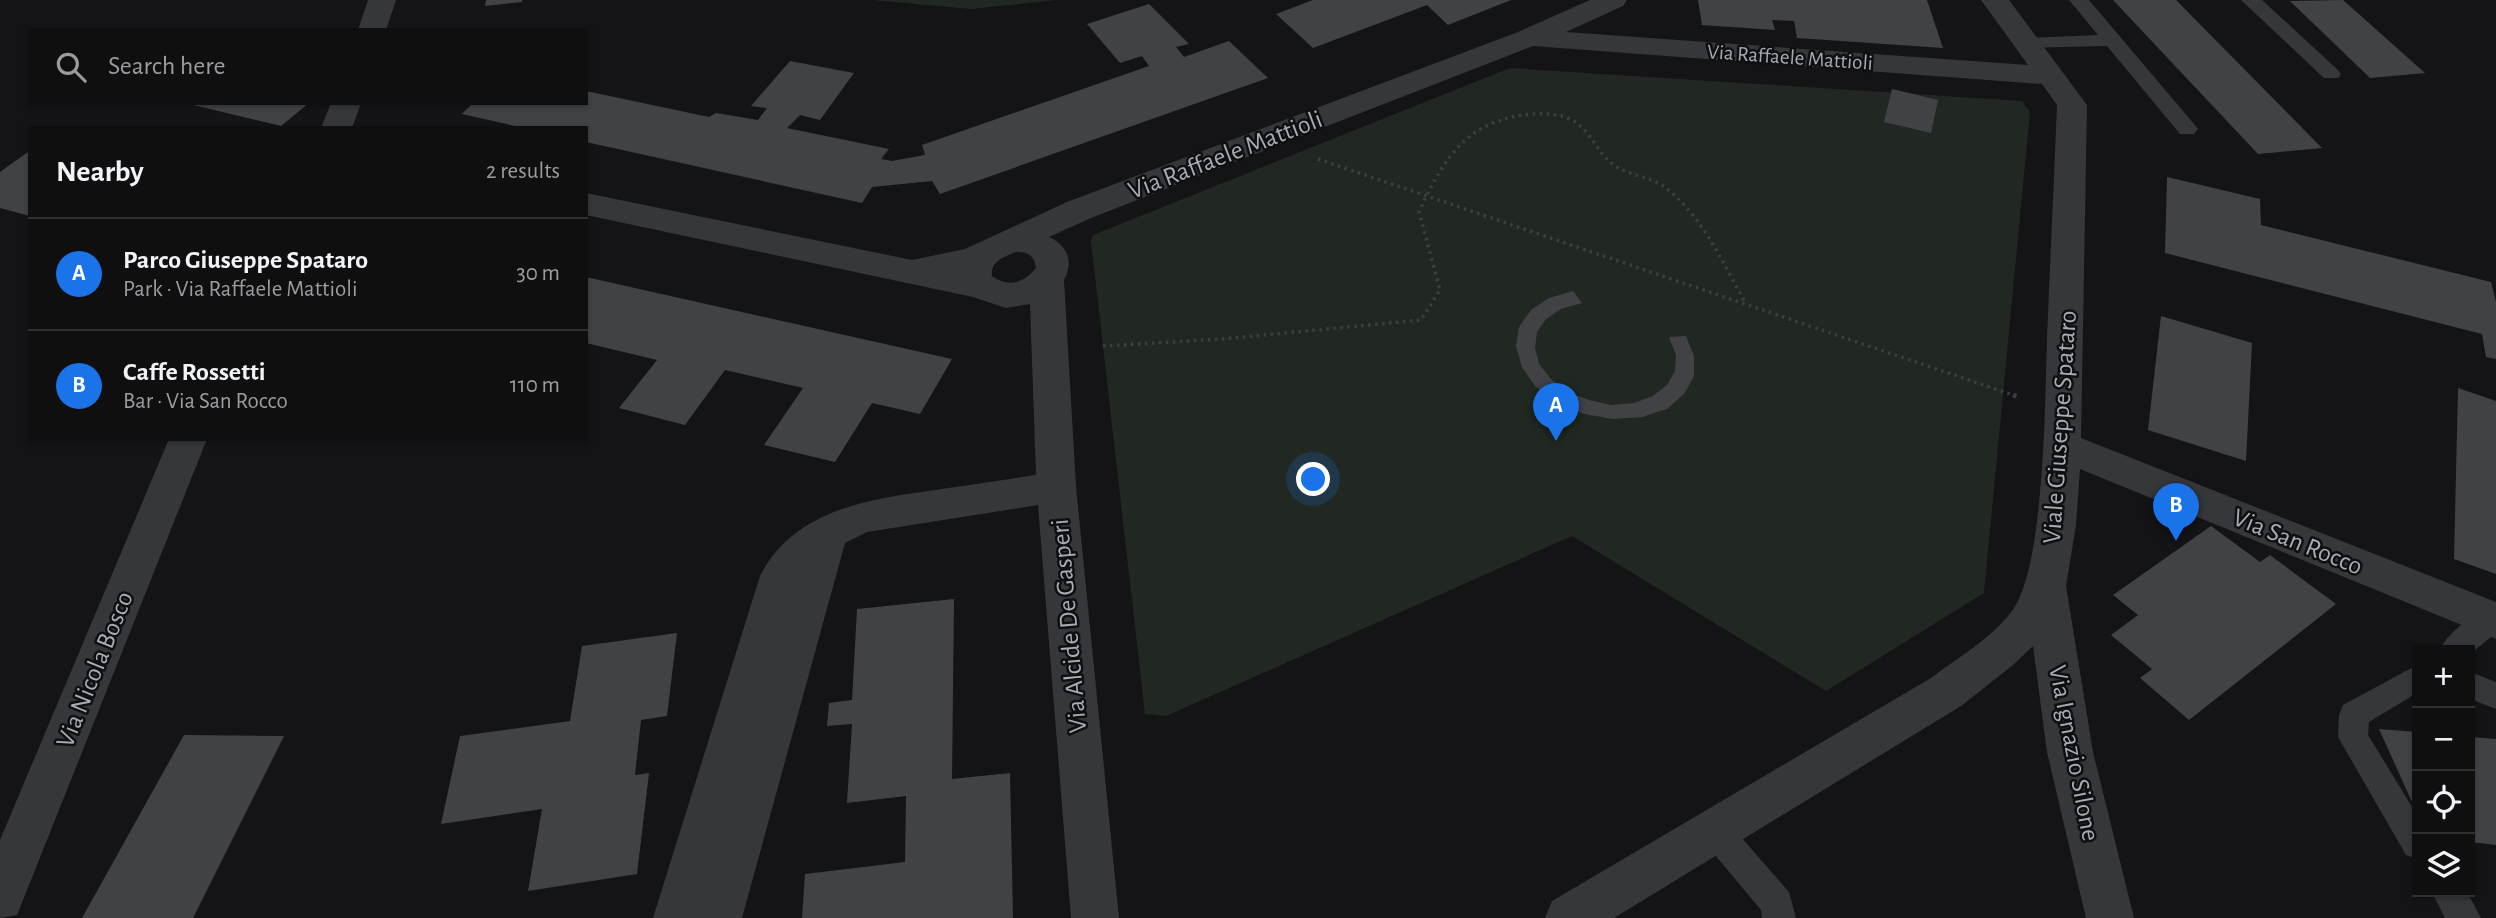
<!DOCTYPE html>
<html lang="en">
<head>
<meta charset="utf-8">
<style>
	body { margin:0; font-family:"Alegreya Sans",sans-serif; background:#1d1d1e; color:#f1f3f6 }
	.controls { position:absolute; right:21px; bottom:21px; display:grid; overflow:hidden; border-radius:0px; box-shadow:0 2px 5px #0004 }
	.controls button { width:63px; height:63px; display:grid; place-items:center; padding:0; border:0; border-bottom:2px solid #2f2f30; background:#0f0f10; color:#f1f3f6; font:35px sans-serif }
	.you { position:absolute; left:1314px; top:480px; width:24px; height:24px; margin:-18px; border:5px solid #fff; border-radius:50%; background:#1a73e8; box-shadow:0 0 0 10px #1a73e833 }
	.badge { display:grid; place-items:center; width:46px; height:46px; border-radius:50%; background:#1a73e8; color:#fff; font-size:23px; font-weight:700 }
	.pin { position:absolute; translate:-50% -58px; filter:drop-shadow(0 2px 4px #0008) }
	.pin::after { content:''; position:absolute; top:37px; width:24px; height:21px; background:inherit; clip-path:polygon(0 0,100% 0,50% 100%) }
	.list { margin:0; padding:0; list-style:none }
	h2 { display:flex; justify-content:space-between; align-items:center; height:91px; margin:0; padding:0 28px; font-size:30px }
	h2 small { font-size:23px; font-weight:400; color:#9b9c9f }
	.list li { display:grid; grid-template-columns:46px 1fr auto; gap:21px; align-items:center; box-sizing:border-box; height:112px; padding:0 28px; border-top:2px solid #2f2f30 }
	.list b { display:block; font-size:26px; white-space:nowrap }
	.list p { margin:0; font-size:23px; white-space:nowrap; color:#9b9c9f }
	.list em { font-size:23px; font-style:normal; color:#9b9c9f }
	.icon { flex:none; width:38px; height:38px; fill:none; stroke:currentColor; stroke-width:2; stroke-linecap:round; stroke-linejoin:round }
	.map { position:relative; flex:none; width:2496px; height:918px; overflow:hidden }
	.search { position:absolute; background:#0f0f10; box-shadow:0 2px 5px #0004; left:28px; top:28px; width:560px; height:77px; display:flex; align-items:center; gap:18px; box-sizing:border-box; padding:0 24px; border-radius:0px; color:#9b9c9f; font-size:26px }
	.panel { position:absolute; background:#0f0f10; box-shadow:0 2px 5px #0004; left:28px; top:126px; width:560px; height:315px; border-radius:0px }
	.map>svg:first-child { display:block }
	.green { fill:#212821 }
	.building { fill:#414246 }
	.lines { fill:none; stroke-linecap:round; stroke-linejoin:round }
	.path-far1 { stroke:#3c3e42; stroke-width:3.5; stroke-dasharray:2.5 4.5; stroke-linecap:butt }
	.path { stroke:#3c3e42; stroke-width:5; stroke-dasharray:3.5 6; stroke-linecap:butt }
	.service { fill:#36373b; fill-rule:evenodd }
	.minor { fill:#36373b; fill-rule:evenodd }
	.labels { text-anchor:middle; stroke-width:5; stroke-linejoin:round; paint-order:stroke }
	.far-street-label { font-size:21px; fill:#a7acb5; stroke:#0f0f11 }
	.street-label { font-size:26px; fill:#a7acb5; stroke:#0f0f11 }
</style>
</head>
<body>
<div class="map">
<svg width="2496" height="918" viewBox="0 0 2496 918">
	<rect width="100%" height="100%" fill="#141416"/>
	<g class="green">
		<path d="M872 0H1056L972 9Z"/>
		<path d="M1510 68 2022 101 2030 112 1984 593 1826 691 1572 536 1166 716 1145 714 1091 241 1093 235Z"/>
	</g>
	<g class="building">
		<path d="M486 0H522V2L485 6Z"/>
		<path d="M1313 0H1511L1448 25 1427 5 1313 48 1276 14Z"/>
		<path d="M1698 0H1927L1943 48 1797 38 1794 21 1772 20 1775 30 1702 25Z"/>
		<path d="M2113 0H2176L2322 148 2258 154Z"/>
		<path d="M2343 0 2425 73 2370 78 2290 1Z"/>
		<path d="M1149 4 1189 44 1176 47 1184 57 1229 41 1268 78 940 194 932 181 872 187 862 203 586 142V128H524L462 114 473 103H586V91L709 117 716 113 758 120 767 108 751 106 790 61 854 73 820 120 800 115 787 128 889 149 881 159 892 161 925 155 922 145 1149 66 1142 56 1120 63 1087 24Z"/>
		<path d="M1892 89 1938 100 1931 133 1884 122Z"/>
		<path d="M185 103H309L281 126Z"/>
		<path d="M28 152H30V216L0 208V172Z"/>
		<path d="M2167 177 2260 199 2261 225 2491 282 2496 302V359L2486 357 2482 334 2165 253Z"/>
		<path d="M586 277 952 359 920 414 872 403 835 462 764 445 803 388 725 370 685 425 619 408 657 360 586 343Z"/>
		<path d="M1573 291 1582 303 1561 309 1546 319 1537 332 1535 348 1539 364 1551 379 1567 392 1589 400 1611 405 1634 403 1653 396 1667 385 1675 371 1676 355 1669 337 1686 336 1694 356V376L1684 394 1667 409 1642 417 1613 419 1584 414 1557 403 1535 386 1522 367 1516 346 1519 327 1531 310 1549 298Z"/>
		<path d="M2161 316 2252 343 2246 461 2148 430Z"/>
		<path d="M2458 388 2496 401V574L2454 559Z"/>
		<path d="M2211 526 2260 562 2270 555 2336 604 2189 720 2140 678 2152 669 2111 635 2138 615 2113 595Z"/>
		<path d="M954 599 952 779 1010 773 1013 918H802L805 874 905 862 906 796 847 803 852 724 827 726 829 703 852 700 857 609Z"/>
		<path d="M677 633 667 716 641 720 635 775 649 773 637 874 528 891 542 809 441 824 460 736 570 721 582 646Z"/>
		<path d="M2379 729 2417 732V813Z"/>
		<path d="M184 735 284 736 193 918H82Z"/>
		<path d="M2470 737 2496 739V845L2470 842Z"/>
	</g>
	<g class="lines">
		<g class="path-far1">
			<path d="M1318 159 2019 397"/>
			<path d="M1103 346 1222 339 1421 320 1440 290 1419 212C1444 157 1468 119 1533 114 1547 113 1563 114 1575 122 1592 133 1598 154 1614 165 1629 176 1648 176 1663 186 1702 214 1723 264 1746 304"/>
		</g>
		<path class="path" d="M2013 395 2019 397"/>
		<g class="service">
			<path d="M2069 0H2089L2194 124 2198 129 2194 134H2180L2107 46 2021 48 2018 44 2021 40 2028 38 2098 35Z"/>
			<path d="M2241 0H2262L2338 70 2341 74 2338 78H2324Z"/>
			<path d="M2492 607 2496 608V633L2470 654V650H2440C2447 633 2474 613 2492 607Z"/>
			<path d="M2417 665V693L2369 722 2368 735 2417 815V859L2406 855 2338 737 2339 715 2343 705Z"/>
			<path d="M2470 672 2496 682V709L2470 699Z"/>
			<path d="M1716 817 1727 821 1789 892 1796 918H1762L1761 910 1705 843 1700 832 1705 821Z"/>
			<path d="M2432 892H2467L2481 918H2445Z"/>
		</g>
		<g class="minor">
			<path d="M368 0H396L386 30H358Z"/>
			<path d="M1590 0H1627L1623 6 1566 32 2028 65 1981 0H2009L2087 105 2081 438 2496 602V639L2080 469 2076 525 2066 586 2093 752 2134 918H2086L2047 752 2033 646 2013 665 1961 706 1614 918H1545L1552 901 1931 678C1957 658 1992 638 2012 611 2045 567 2045 398 2047 339 2050 261 2054 183 2057 105L2042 84 1533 46 1091 218 1049 237C1068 246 1074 262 1064 280L1076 487 1119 918H1071L1038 505 867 532 845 543 742 918H653L760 576C794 509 870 499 935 490 969 485 1002 480 1036 475L1030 304 1006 308 973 297 586 215V193L912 260 965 249 1067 202 1518 32ZM1016 252C1028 251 1035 257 1036 268 1024 283 1008 288 992 276 990 261 1004 257 1016 252Z"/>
			<path d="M331 103H361L352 128H321Z"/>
			<path d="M169 439H207L17 915 0 918V840Z"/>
		</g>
	</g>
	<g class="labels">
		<g class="far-street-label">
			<text transform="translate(1790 57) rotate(4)" y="7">Via Raffaele Mattioli</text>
		</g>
		<g class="street-label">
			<text transform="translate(1225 154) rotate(-21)" y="9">Via Raffaele Mattioli</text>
			<text transform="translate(2059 427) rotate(-86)" y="9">Viale Giuseppe Spataro</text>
			<text transform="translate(2298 541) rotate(22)" y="9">Via San Rocco</text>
			<text transform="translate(1068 626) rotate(-95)" y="9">Via Alcide De Gasperi</text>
			<text transform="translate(94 669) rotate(-68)" y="9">Via Nicola Bosco</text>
			<text transform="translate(2075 753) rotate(79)" y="9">Via Ignazio Silone</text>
		</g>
	</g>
</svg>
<div class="controls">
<button>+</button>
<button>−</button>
<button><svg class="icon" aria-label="locate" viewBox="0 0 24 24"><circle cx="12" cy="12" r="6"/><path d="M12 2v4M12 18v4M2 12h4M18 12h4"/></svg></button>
<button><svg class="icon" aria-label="layers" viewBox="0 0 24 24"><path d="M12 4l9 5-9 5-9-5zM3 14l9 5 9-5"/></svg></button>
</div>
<div class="you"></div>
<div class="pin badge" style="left:1556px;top:441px">A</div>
<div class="pin badge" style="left:2176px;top:541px">B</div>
<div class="search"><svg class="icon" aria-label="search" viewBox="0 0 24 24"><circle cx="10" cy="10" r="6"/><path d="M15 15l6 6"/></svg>Search here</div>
<section class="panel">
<h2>Nearby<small>2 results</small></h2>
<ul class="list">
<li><span class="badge">A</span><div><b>Parco Giuseppe Spataro</b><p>Park · Via Raffaele Mattioli</p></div><em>30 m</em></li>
<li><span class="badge">B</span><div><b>Caffe Rossetti</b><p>Bar · Via San Rocco</p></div><em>110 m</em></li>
</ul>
</section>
</div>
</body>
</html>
